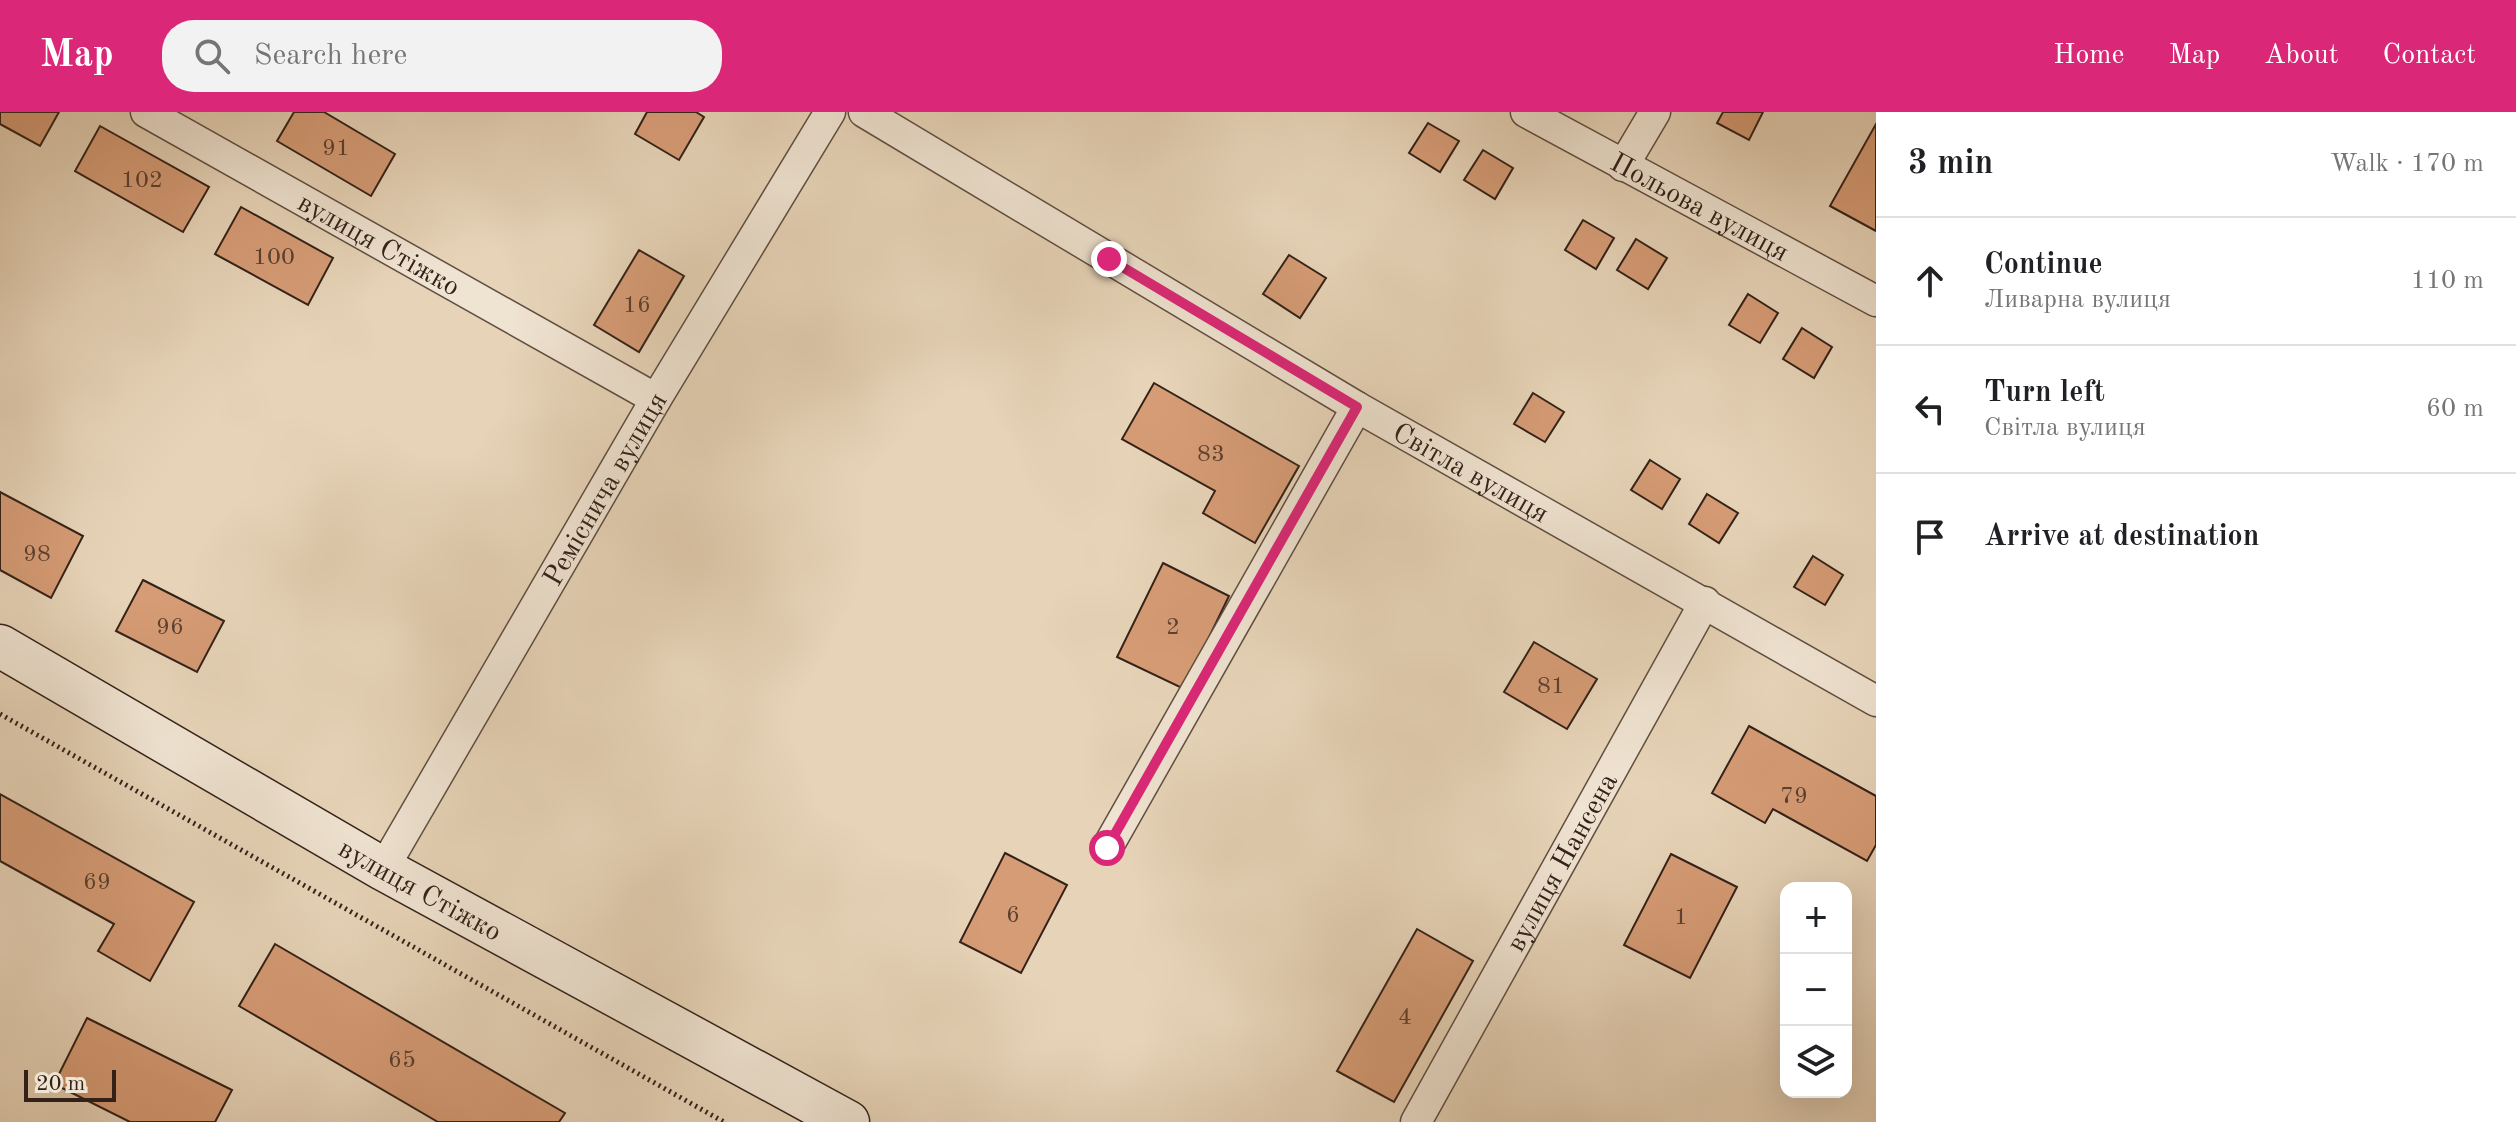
<!DOCTYPE html>
<html lang="en">
<head>
<meta charset="utf-8">
<style>
	body { margin:0; font-family:"Old Standard TT",serif; background:#f2f2f2; color:#202124 }
	.controls { position:absolute; right:24px; bottom:24px; display:grid; overflow:hidden; border-radius:16px; box-shadow:0 8px 32px #0002 }
	.controls button { width:72px; height:72px; display:grid; place-items:center; padding:0; border:0; border-bottom:2px solid #e0e0e0; background:#fff; color:#202124; font:40px sans-serif }
	.scale { position:absolute; left:24px; bottom:20px; width:92px; box-sizing:border-box; padding-left:8px; border:4px solid #332119; border-top:0; font-size:22px; line-height:28px; white-space:nowrap; color:#332119; -webkit-text-stroke:6px #efe3d1; paint-order:stroke }
	.stop { position:absolute; width:24px; height:24px; margin:-18px; border:6px solid #db2777; border-radius:50%; background:#fff }
	.stop.end { background:#db2777; border-color:#fff; box-shadow:0 2px 8px #0008 }
	.list { margin:0; padding:0; list-style:none }
	h2 { display:flex; justify-content:space-between; align-items:center; height:104px; margin:0; padding:0 32px; font-size:34px }
	h2 small { font-size:26px; font-weight:400; color:#757577 }
	.list li { display:grid; grid-template-columns:52px 1fr auto; gap:24px; align-items:center; box-sizing:border-box; height:128px; padding:0 32px; border-top:2px solid #e0e0e0 }
	.list b { display:block; font-size:30px; white-space:nowrap }
	.list p { margin:0; font-size:26px; white-space:nowrap; color:#757577 }
	.list em { font-size:26px; font-style:normal; color:#757577 }
	.icon { flex:none; width:44px; height:44px; fill:none; stroke:currentColor; stroke-width:2; stroke-linecap:round; stroke-linejoin:round }
	.map { position:relative; flex:none; width:1876px; height:1010px; overflow:hidden }
	header { display:flex; align-items:center; gap:48px; box-sizing:border-box; height:112px; padding:0 40px; background:#db2777; color:#fff }
	header strong { font-size:38px }
	nav { display:flex; gap:44px; margin-inline-start:auto; font-size:28px }
	.search { width:560px; height:72px; background:#f2f2f2; display:flex; align-items:center; gap:20px; box-sizing:border-box; padding:0 28px; border-radius:32px; color:#757577; font-size:30px }
	main { display:flex }
	aside { flex:1; background:#fff }
	.map>svg:first-child { display:block }
	.building { fill:#d69c76; stroke:#332119; stroke-width:2 }
	.lines { fill:none; stroke-linecap:round; stroke-linejoin:round }
	.street-casing { stroke:#604e41; stroke-width:33 }
	.secondary-casing { stroke:#332119; stroke-width:45 }
	.path { stroke:#332119; stroke-width:5; stroke-dasharray:2 4; stroke-linecap:butt }
	.street { stroke:#efe3d1; stroke-width:30 }
	.secondary { stroke:#efe3d1; stroke-width:42 }
	.route { stroke:#db2777; stroke-width:10 }
	.labels { text-anchor:middle; stroke-width:6; stroke-linejoin:round; paint-order:stroke }
	.number-label { font-size:24px; fill:#5c4030 }
	.street-label { font-size:28px; fill:#332119; stroke:#efe3d1 }
</style>
</head>
<body>
<header>
<strong>Map</strong>
<div class="search"><svg class="icon" aria-label="search" viewBox="0 0 24 24"><circle cx="10" cy="10" r="6"/><path d="M15 15l6 6"/></svg>Search here</div>
<nav><a>Home</a><a>Map</a><a>About</a><a>Contact</a></nav>
</header>
<main>
<div class="map">
<svg width="1876" height="1010" viewBox="0 0 1876 1010">
	<rect width="100%" height="100%" fill="#e7d4b8"/>
	<filter id="stains"><feTurbulence type="fractalNoise" baseFrequency=".0025" numOctaves="4"/><feColorMatrix values="0 0 0 0 .2 0 0 0 0 .09 0 0 0 0 .02 0 0 0 .5 -.17"/></filter>
	<radialGradient id="worn" r=".72"><stop offset=".6" stop-color="#630" stop-opacity="0"/><stop offset="1" stop-color="#630" stop-opacity=".3"/></radialGradient>
	<g class="building">
		<path d="M0 0H59L40 34 0 12Z"/>
		<path d="M294 0H324L395 42 371 84 277 29Z"/>
		<path d="M647 0H696L704 5 679 48 635 22Z"/>
		<path d="M1723 0H1763L1749 28 1717 11Z"/>
		<path d="M1428 11 1459 29 1440 60 1409 41Z"/>
		<path d="M1876 12V119L1830 94Z"/>
		<path d="M100 14 209 75 183 120 75 59Z"/>
		<path d="M1483 38 1513 56 1495 87 1464 68Z"/>
		<path d="M241 95 333 146 308 193 215 142Z"/>
		<path d="M1583 108 1614 126 1596 157 1565 138Z"/>
		<path d="M1636 127 1667 146 1648 177 1617 158Z"/>
		<path d="M639 138 684 164 639 240 594 213Z"/>
		<path d="M1289 143 1326 166 1300 206 1263 182Z"/>
		<path d="M1748 182 1778 201 1760 231 1729 213Z"/>
		<path d="M1802 216 1832 235 1814 266 1783 247Z"/>
		<path d="M1154 271 1299 354 1255 431 1203 401 1215 379 1122 327Z"/>
		<path d="M1533 281 1564 300 1545 330 1514 312Z"/>
		<path d="M1650 348 1680 367 1662 397 1631 378Z"/>
		<path d="M0 380 83 424 51 486 0 458Z"/>
		<path d="M1707 382 1738 401 1719 431 1689 412Z"/>
		<path d="M1813 444 1843 463 1825 493 1794 475Z"/>
		<path d="M1163 451 1229 484 1184 577 1117 545Z"/>
		<path d="M143 468 224 509 197 560 116 519Z"/>
		<path d="M1534 530 1597 567 1567 617 1504 580Z"/>
		<path d="M1749 614 1876 684V733L1867 749 1773 697 1765 711 1712 681Z"/>
		<path d="M0 682 194 790 150 869 98 839 114 812 0 749Z"/>
		<path d="M1005 741 1067 773 1021 861 960 830Z"/>
		<path d="M1671 742 1737 775 1690 866 1624 833Z"/>
		<path d="M1417 817 1473 849 1394 990 1337 959Z"/>
		<path d="M275 832 565 1001 559 1010H438L239 894Z"/>
		<path d="M87 906 232 978 215 1010H130L54 972Z"/>
	</g>
	<g class="lines">
		<g class="street-casing">
			<g id="street">
				<path id="s1" d="M146 0 656 287"/>
				<path id="s2" d="M864 0 1357 295 1876 589"/>
				<path id="s3" d="M1526 0 1876 189"/>
				<path d="M1623 54 1655 0"/>
				<path d="M1107 736 1357 295"/>
				<path id="s4" d="M383 757 656 287 830 0"/>
				<path id="s5" d="M1416 1010 1705 490"/>
			</g>
		</g>
		<g class="secondary-casing">
			<g id="secondary">
				<path id="s6" d="M0 534 383 757 848 1010"/>
			</g>
		</g>
		<path class="path" d="M0 602 724 1010"/>
		<use href="#street" class="street"/>
		<use href="#secondary" class="secondary"/>
	</g>
	<g class="lines">
		<path class="route" d="M1107 736 1357 295 1109 147"/>
	</g>
	<g class="labels">
		<g class="number-label">
			<text x="336" y="43">91</text>
			<text x="142" y="75">102</text>
			<text x="274" y="152">100</text>
			<text x="637" y="200">16</text>
			<text x="1211" y="349">83</text>
			<text x="37" y="449">98</text>
			<text x="170" y="522">96</text>
			<text x="1173" y="522">2</text>
			<text x="1551" y="581">81</text>
			<text x="1794" y="691">79</text>
			<text x="97" y="777">69</text>
			<text x="1013" y="810">6</text>
			<text x="1681" y="812">1</text>
			<text x="1405" y="912">4</text>
			<text x="402" y="955">65</text>
		</g>
		<g class="street-label">
			<text dy="10" stroke="none"><textPath href="#s3" startOffset="198">Польова вулиця</textPath></text>
			<text dy="10" stroke="none"><textPath href="#s1" startOffset="268">вулиця Стіжко</textPath></text>
			<text dy="10" stroke="none"><textPath href="#s2" startOffset="706">Світла вулиця</textPath></text>
			<text dy="10" stroke="none"><textPath href="#s4" startOffset="440">Реміснича вулиця</textPath></text>
			<text dy="10" stroke="none"><textPath href="#s5" startOffset="298">вулиця Нансена</textPath></text>
			<text dy="10" stroke="none"><textPath href="#s6" startOffset="486">вулиця Стіжко</textPath></text>
		</g>
	</g>
	<rect width="100%" height="100%" filter="url(#stains)"/>
	<rect width="100%" height="100%" fill="url(#worn)"/>
</svg>
<div class="controls">
<button>+</button>
<button>−</button>
<button><svg class="icon" aria-label="layers" viewBox="0 0 24 24"><path d="M12 4l9 5-9 5-9-5zM3 14l9 5 9-5"/></svg></button>
</div>
<div class="scale">20 m</div>
<div class="stop" style="left:1107px;top:736px"></div>
<div class="stop end" style="left:1109px;top:147px"></div>
</div>
<aside>
<h2>3 min<small>Walk · 170 m</small></h2>
<ul class="list">
<li><svg class="icon" aria-label="ahead" viewBox="0 0 24 24"><path d="M12 20V5M6 11l6-6 6 6"/></svg><div><b>Continue</b><p>Ливарна вулиця</p></div><em>110 m</em></li>
<li><svg class="icon" aria-label="left" viewBox="0 0 24 24"><path d="M17 20v-9H6M10 6l-5 5 5 5"/></svg><div><b>Turn left</b><p>Світла вулиця</p></div><em>60 m</em></li>
<li><svg class="icon" aria-label="arrive" viewBox="0 0 24 24"><path d="M6 21V4h12l-3 4 3 4H6"/></svg><div><b>Arrive at destination</b></div></li>
</ul>
</aside>
</main>
</body>
</html>
